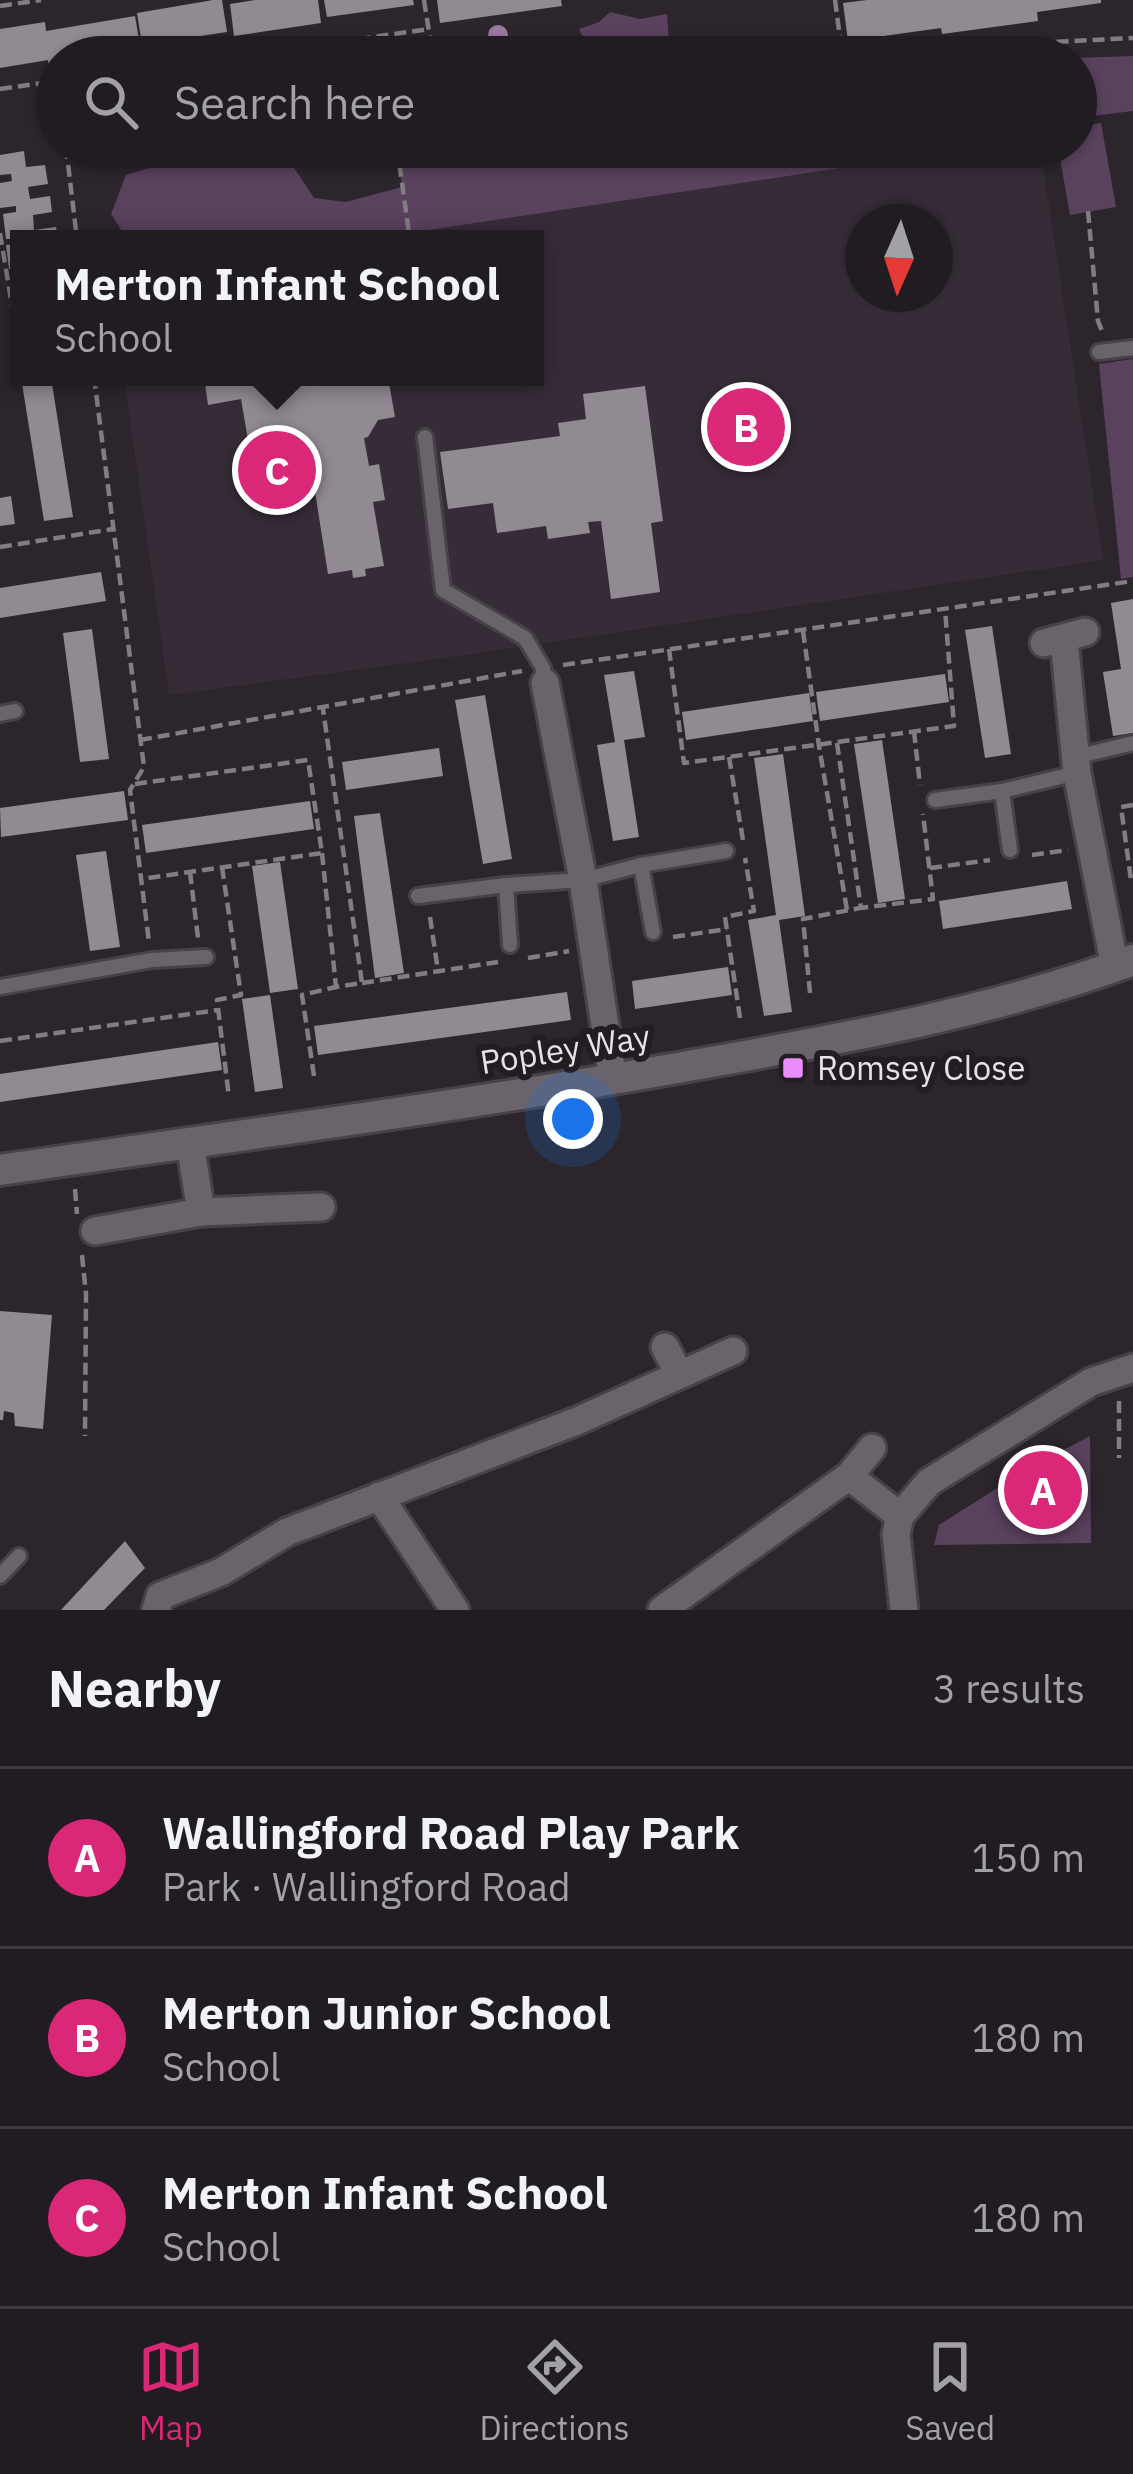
<!DOCTYPE html>
<html lang="en">
<head>
<meta charset="utf-8">
<style>
	body { margin:0; font-family:"IBM Plex Sans",sans-serif; background:#29252a; color:#f1f3f6 }
	.compass { position:absolute; left:845px; top:204px; width:108px; height:108px; border-radius:50%; background:#211c21; box-shadow:0 3px 9px #0004; rotate:183deg }
	.you { position:absolute; left:573px; top:1119px; width:42px; height:42px; margin:-30px; border:9px solid #fff; border-radius:50%; background:#1a73e8; box-shadow:0 0 0 18px #1a73e833 }
	.badge { display:grid; place-items:center; width:78px; height:78px; border-radius:50%; background:#db2777; color:#fff; font-size:39px; font-weight:700 }
	.pin { position:absolute; translate:-50% -50%; border:6px solid #fff; box-shadow:0 3px 12px #0006 }
	.popup { position:absolute; left:10px; top:230px; width:534px; height:156px; box-sizing:border-box; display:grid; place-content:center; border-radius:0px; background:#211c21; filter:drop-shadow(0 3px 9px #0005); font-size:39px; white-space:nowrap; color:#a2a1a5 }
	.popup b { font-size:45px; color:#f1f3f6 }
	.popup::after { content:''; position:absolute; left:50%; top:100%; margin-left:-24px; border:24px solid transparent; border-top-color:#211c21 }
	.list { margin:0; padding:0; list-style:none }
	h2 { display:flex; justify-content:space-between; align-items:center; height:156px; margin:0; padding:0 48px; font-size:51px }
	h2 small { font-size:39px; font-weight:400; color:#a2a1a5 }
	.list li { display:grid; grid-template-columns:78px 1fr auto; gap:36px; align-items:center; box-sizing:border-box; height:180px; padding:0 48px; border-top:3px solid #3e3a3f }
	.list b { display:block; font-size:45px; white-space:nowrap }
	.list p { margin:0; font-size:39px; white-space:nowrap; color:#a2a1a5 }
	.list em { font-size:39px; font-style:normal; color:#a2a1a5 }
	.icon { flex:none; width:66px; height:66px; fill:none; stroke:currentColor; stroke-width:2; stroke-linecap:round; stroke-linejoin:round }
	.map { position:relative; flex:none; width:1133px; height:1610px; overflow:hidden }
	.search { position:absolute; background:#211c21; box-shadow:0 3px 9px #0004; left:36px; right:36px; top:36px; height:132px; display:flex; align-items:center; gap:30px; box-sizing:border-box; padding:0 42px; border-radius:66px; color:#a2a1a5; font-size:45px }
	.sheet { height:696px; background:#211c21 }
	nav { display:flex; justify-content:space-around; align-items:center; box-sizing:border-box; height:168px; border-top:3px solid #3e3a3f; background:#211c21; font-size:33px; color:#a2a1a5 }
	nav a { display:grid; justify-items:center; gap:6px }
	nav .on { color:#db2777 }
	.map>svg:first-child { display:block }
	.built { fill:#362c38; fill-rule:evenodd }
	.green { fill:#5a415e }
	.building { fill:#928a93 }
	.lines { fill:none; stroke-linecap:round; stroke-linejoin:round }
	.service-casing { stroke:#464247; stroke-width:20 }
	.minor-casing { stroke:#464247; stroke-width:33 }
	.tertiary-casing { stroke:#464247; stroke-width:36 }
	.path { stroke:#827d82; stroke-width:4.5; stroke-dasharray:12 6; stroke-linecap:butt }
	.service { stroke:#6a636b; stroke-width:14 }
	.minor { stroke:#6a636b; stroke-width:27 }
	.tertiary { stroke:#6a636b; stroke-width:30 }
	.tree { fill:#98789d }
	.poi-dot { fill:#eb8dfb; stroke:#221c23; stroke-width:4.5 }
	.labels { text-anchor:middle; stroke-width:12; stroke-linejoin:round; paint-order:stroke }
	.street-label { font-size:33px; fill:#e6e2e7; stroke:#221c23 }
	.poi-label { font-size:33px; fill:#e6e2e7; stroke:#221c23; text-anchor:start }
</style>
</head>
<body>
<div class="map">
<svg width="1133" height="1610" viewBox="0 0 1133 1610">
	<rect width="100%" height="100%" fill="#2c262c"/>
	<path class="built" d="M936 147H1040L1103 560 444 658 169 695 124 377H535V239H369L841 168ZM863 222H935V294H863Z"/>
	<g class="green">
		<path d="M610 12 640 19 667 14 669 43 629 42 590 51 579 29 599 22Z"/>
		<path d="M1133 56V111L1076 118V58Z"/>
		<path d="M1101 123 1116 207 1070 215 1058 147H1076V127Z"/>
		<path d="M205 147H249L287 157 314 198 346 202 402 187 397 147H936L841 168 369 239H127L111 214 126 175 172 161Z"/>
		<path d="M1133 359V577L1121 579 1099 364Z"/>
		<path d="M1090 1436 1091 1543 934 1545 939 1525 1024 1471Z"/>
	</g>
	<g class="building">
		<path d="M213 0H222L227 32 142 45 137 13Z"/>
		<path d="M255 0H318L321 23 234 36 230 4Z"/>
		<path d="M324 0H413L414 5 327 17Z"/>
		<path d="M437 0H561L562 6 440 23Z"/>
		<path d="M867 0H1101V3L1037 12 1038 21 942 34 941 28 848 41 843 3Z"/>
		<path d="M135 16 141 51 105 57H57V65L49 66 48 60 0 68V29L45 22 46 31Z"/>
		<path d="M24 151 26 167 45 165 48 184 28 187 30 199 50 196 52 212 33 215 34 230 56 227 58 239H6L3 214 16 212V206L0 208V183L12 181 11 174 0 175V155Z"/>
		<path d="M19 244V268L9 269 6 245Z"/>
		<path d="M21 377H51L73 517 44 521Z"/>
		<path d="M204 377H372V380L388 377 395 417 378 420 368 437 364 438 369 466 379 464 385 500 373 502 384 566 365 569 366 576 353 578 352 570 328 574 309 454 305 455 301 432 248 440 241 399 208 405Z"/>
		<path d="M645 386 663 521 651 523 660 592 611 599 601 521 588 522 590 533 548 539 546 526 497 533 493 503 448 509 440 452 560 436 558 423 586 419 583 394Z"/>
		<path d="M11 496 15 524 0 526V498Z"/>
		<path d="M101 572 106 601 0 618V588Z"/>
		<path d="M1133 599V733L1113 736 1103 672 1121 669 1111 603Z"/>
		<path d="M992 626 1011 754 985 758 965 630Z"/>
		<path d="M92 629 109 759 80 762 63 633Z"/>
		<path d="M634 671 645 737 624 740 639 837 613 841 597 745 615 742 604 675Z"/>
		<path d="M945 674 949 702 820 721 816 692Z"/>
		<path d="M809 693 813 721 686 740 682 712Z"/>
		<path d="M485 695 512 859 483 864 455 700Z"/>
		<path d="M882 740 905 899 878 903 854 744Z"/>
		<path d="M439 748 443 776 346 790 342 762Z"/>
		<path d="M783 754 805 916 779 920 792 1012 764 1016 748 920 776 915 754 758Z"/>
		<path d="M124 791 128 820 1 837 0 808Z"/>
		<path d="M310 801 314 829 146 853 142 825Z"/>
		<path d="M380 813 404 973 375 978 354 816Z"/>
		<path d="M106 851 120 947 90 951 76 855Z"/>
		<path d="M280 862 298 989 270 993 252 866Z"/>
		<path d="M1067 881 1072 909 943 929 939 901Z"/>
		<path d="M728 967 732 995 635 1009 632 981Z"/>
		<path d="M567 992 571 1020 318 1055 314 1026Z"/>
		<path d="M270 995 283 1088 255 1092 242 999Z"/>
		<path d="M218 1042 222 1070 0 1102V1074Z"/>
		<path d="M0 1311 52 1315 43 1429 15 1426 14 1413 4 1411 3 1420H0Z"/>
		<path d="M125 1541 145 1568 104 1610H61Z"/>
	</g>
	<g class="lines">
		<g class="service-casing">
			<g id="service">
				<path d="M1099 352 1133 348"/>
				<path d="M425 437 443 590 525 638 543 668 545 683"/>
				<path d="M0 714 15 711"/>
				<path d="M1075 757 1133 743"/>
				<path d="M1002 791 1010 850"/>
				<path d="M935 800 1002 791 1077 773"/>
				<path d="M641 865 653 932"/>
				<path d="M506 885 510 945"/>
				<path d="M418 896 506 885 583 880 641 865 726 851"/>
				<path d="M0 987 152 960 206 957"/>
				<path d="M0 1576 19 1556"/>
			</g>
		</g>
		<g class="minor-casing">
			<g id="minor">
				<path d="M1064 639 1077 773 1115 967"/>
				<path d="M1044 643 1085 632"/>
				<path d="M545 683 583 880 613 1079"/>
				<path d="M190 1143 201 1212"/>
				<path d="M95 1231 201 1212 321 1207"/>
				<path d="M665 1347 679 1374"/>
				<path d="M849 1476 900 1516"/>
				<path d="M379 1496 455 1610"/>
				<path d="M156 1610 160 1596 221 1572 287 1532 577 1421 733 1351"/>
				<path d="M662 1610 849 1476 872 1448"/>
				<path d="M904 1610 896 1534 900 1516 929 1482 1091 1382 1133 1368"/>
			</g>
		</g>
		<g class="tertiary-casing">
			<path id="tertiary" d="M0 1170C228 1137 456 1107 683 1067 835 1040 987 1014 1133 960"/>
		</g>
		<g class="path">
			<path d="M424 0 433 57"/>
			<path d="M835 0 842 53"/>
			<path d="M0 6 41 0"/>
			<path d="M380 36 384 57"/>
			<path d="M340 42 361 57"/>
			<path d="M234 57 429 29"/>
			<path d="M751 57 1133 38"/>
			<path d="M0 89 57 81"/>
			<path d="M66 147 77 239"/>
			<path d="M397 147 409 233"/>
			<path d="M1088 211 1098 321 1102 331"/>
			<path d="M0 233 19 348"/>
			<path d="M94 377 144 767 130 790 149 942"/>
			<path d="M0 547 113 529"/>
			<path d="M803 631 819 746 847 910"/>
			<path d="M669 649 684 763 954 726 945 609"/>
			<path d="M563 665 1133 581"/>
			<path d="M914 731 920 785"/>
			<path d="M140 740 522 671"/>
			<path d="M837 743 861 908 933 899 923 814"/>
			<path d="M729 757 743 840"/>
			<path d="M135 784 308 760 322 853 141 879"/>
			<path d="M1133 805 1121 807 1131 880H1133"/>
			<path d="M322 853 336 987 362 983 323 709"/>
			<path d="M1032 855 1068 850"/>
			<path d="M222 867 241 995 217 1000 229 1097"/>
			<path d="M930 868 990 860"/>
			<path d="M190 872 198 938"/>
			<path d="M430 917 438 971"/>
			<path d="M673 937 727 929"/>
			<path d="M528 958 569 951"/>
			<path d="M362 983 498 962"/>
			<path d="M810 993 803 919 860 908"/>
			<path d="M740 1018 725 917 754 911 745 858"/>
			<path d="M0 1041 218 1010"/>
			<path d="M314 1076 302 995 336 987"/>
			<path d="M75 1189 77 1214"/>
			<path d="M82 1255 86 1294 85 1436"/>
			<path d="M1119 1401V1458"/>
		</g>
		<use href="#service" class="service"/>
		<use href="#minor" class="minor"/>
		<use href="#tertiary" class="tertiary"/>
	</g>
	<circle class="tree" cx="498" cy="35" r="10"/>
	<rect class="poi-dot" x="781" y="1056" width="24" height="24" rx="6"/>
	<g class="labels">
		<g class="street-label">
			<text transform="translate(565 1049) rotate(-9)" y="12">Popley Way</text>
		</g>
		<g class="poi-label">
			<text x="817" y="1080">Romsey Close</text>
		</g>
	</g>
</svg>
<svg class="compass" viewBox="-18 -18 36 36"><path d="M0-13l5 13h-10z" fill="#e53935"/><path d="M0 13l5-13h-10z" fill="#a2a1a5"/></svg>
<div class="you"></div>
<div class="pin badge" style="left:1043px;top:1490px">A</div>
<div class="pin badge" style="left:746px;top:427px">B</div>
<div class="pin badge" style="left:277px;top:470px">C</div>
<div class="popup"><b>Merton Infant School</b>School</div>
<div class="search"><svg class="icon" aria-label="search" viewBox="0 0 24 24"><circle cx="10" cy="10" r="6"/><path d="M15 15l6 6"/></svg>Search here</div>
</div>
<section class="sheet">
<h2>Nearby<small>3 results</small></h2>
<ul class="list">
<li><span class="badge">A</span><div><b>Wallingford Road Play Park</b><p>Park · Wallingford Road</p></div><em>150 m</em></li>
<li><span class="badge">B</span><div><b>Merton Junior School</b><p>School</p></div><em>180 m</em></li>
<li><span class="badge">C</span><div><b>Merton Infant School</b><p>School</p></div><em>180 m</em></li>
</ul>
</section>
<nav>
<a class="on"><svg class="icon" aria-label="map" viewBox="0 0 24 24"><path d="M3 6l6-2 6 2 6-2v14l-6 2-6-2-6 2zM9 4v14M15 6v14"/></svg>Map</a>
<a><svg class="icon" aria-label="directions" viewBox="0 0 24 24"><path d="M12 3l9 9-9 9-9-9zM9 14v-3h6M13 9l2 2-2 2"/></svg>Directions</a>
<a><svg class="icon" aria-label="saved" viewBox="0 0 24 24"><path d="M7 4h10v16l-5-4-5 4z"/></svg>Saved</a>
</nav>
</body>
</html>
